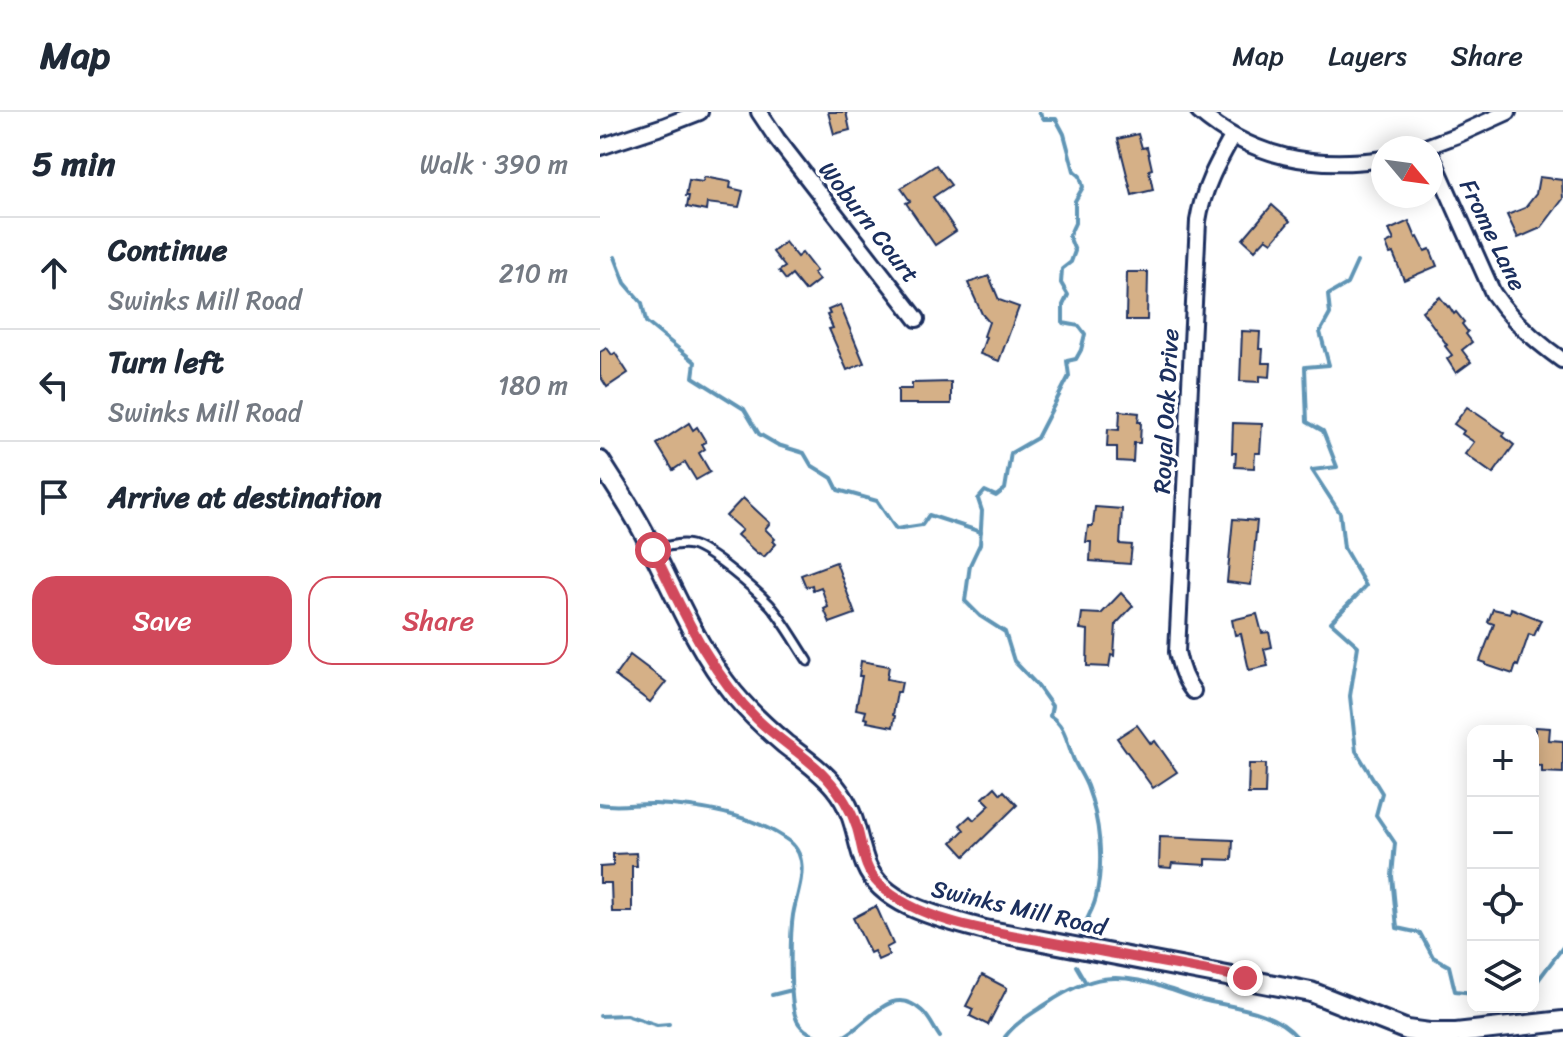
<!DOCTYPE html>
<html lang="en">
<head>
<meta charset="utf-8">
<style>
	body { margin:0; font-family:Sriracha,sans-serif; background:#f6f6f7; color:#1f2937 }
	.controls { position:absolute; right:24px; bottom:24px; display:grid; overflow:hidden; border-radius:16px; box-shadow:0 4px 20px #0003 }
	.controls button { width:72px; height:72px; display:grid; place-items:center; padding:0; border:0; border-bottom:2px solid #e0e1e3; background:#fff; color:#1f2937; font:40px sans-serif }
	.compass { position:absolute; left:771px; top:24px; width:72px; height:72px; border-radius:50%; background:#fff; box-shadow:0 4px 20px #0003; rotate:119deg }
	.stop { position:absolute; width:24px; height:24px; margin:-18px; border:6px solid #d1495b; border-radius:50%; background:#fff }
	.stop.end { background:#d1495b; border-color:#fff; box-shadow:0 2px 8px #0008 }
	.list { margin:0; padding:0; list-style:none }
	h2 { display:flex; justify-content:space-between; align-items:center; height:104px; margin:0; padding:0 32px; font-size:34px }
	h2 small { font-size:26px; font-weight:400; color:#747a83 }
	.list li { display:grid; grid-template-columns:52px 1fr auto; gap:24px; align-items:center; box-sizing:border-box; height:112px; padding:0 32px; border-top:2px solid #e0e1e3 }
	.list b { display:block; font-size:30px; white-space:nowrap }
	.list p { margin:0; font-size:26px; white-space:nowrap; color:#747a83 }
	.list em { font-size:26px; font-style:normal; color:#747a83 }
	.actions { display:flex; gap:16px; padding:24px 32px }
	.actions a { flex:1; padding:18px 0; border:2px solid #d1495b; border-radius:24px; text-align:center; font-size:28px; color:#d1495b }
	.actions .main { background:#d1495b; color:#fff }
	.icon { flex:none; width:44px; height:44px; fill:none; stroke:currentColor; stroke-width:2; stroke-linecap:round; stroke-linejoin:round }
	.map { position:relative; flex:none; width:963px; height:925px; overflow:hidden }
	header { display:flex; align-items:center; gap:48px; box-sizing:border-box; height:112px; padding:0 40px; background:#fff; border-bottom:2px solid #e0e1e3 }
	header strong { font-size:38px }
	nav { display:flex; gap:44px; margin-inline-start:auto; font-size:28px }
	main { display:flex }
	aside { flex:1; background:#fff }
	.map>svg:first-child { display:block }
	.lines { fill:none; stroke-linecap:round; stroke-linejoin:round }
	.stream { stroke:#6095b5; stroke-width:4 }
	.building { fill:#d5b087; stroke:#1b2f5e; stroke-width:2 }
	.service-casing { stroke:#1b2f5e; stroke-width:13 }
	.minor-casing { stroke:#1b2f5e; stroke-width:20 }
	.tertiary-casing { stroke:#1b2f5e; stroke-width:24 }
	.service { stroke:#fff; stroke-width:7 }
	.minor { stroke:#fff; stroke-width:14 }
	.tertiary { stroke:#fff; stroke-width:18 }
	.route { stroke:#d1495b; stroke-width:10 }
	.labels { text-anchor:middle; stroke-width:7; stroke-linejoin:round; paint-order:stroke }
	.street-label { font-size:24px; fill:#1b2f5e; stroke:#fff }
</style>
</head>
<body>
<header>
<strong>Map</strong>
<nav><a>Map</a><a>Layers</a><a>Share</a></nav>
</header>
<main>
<aside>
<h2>5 min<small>Walk · 390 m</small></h2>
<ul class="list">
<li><svg class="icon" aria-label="ahead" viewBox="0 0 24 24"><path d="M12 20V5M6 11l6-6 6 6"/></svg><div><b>Continue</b><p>Swinks Mill Road</p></div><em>210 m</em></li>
<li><svg class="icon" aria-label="left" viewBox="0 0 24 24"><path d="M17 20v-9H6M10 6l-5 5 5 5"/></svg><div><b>Turn left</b><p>Swinks Mill Road</p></div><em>180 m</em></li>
<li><svg class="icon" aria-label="arrive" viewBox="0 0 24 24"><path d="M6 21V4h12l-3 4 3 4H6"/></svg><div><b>Arrive at destination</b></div></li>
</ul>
<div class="actions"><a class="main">Save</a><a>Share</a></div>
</aside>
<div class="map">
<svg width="963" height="925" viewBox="0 0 963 925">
	<rect width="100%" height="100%" fill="#fff"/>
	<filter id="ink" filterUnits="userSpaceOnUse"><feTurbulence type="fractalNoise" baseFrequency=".0125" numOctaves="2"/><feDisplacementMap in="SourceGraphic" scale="16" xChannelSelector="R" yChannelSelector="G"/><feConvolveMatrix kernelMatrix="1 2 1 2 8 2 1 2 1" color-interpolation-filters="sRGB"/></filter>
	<g filter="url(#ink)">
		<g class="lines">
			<g class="stream">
				<path d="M439 0 444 7H456L464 22 474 59 480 64 483 75 475 89V111L469 124 475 139 471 150 462 157 461 171 468 183 463 193V211L479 214 485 222 481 238 476 247 467 249 469 264 437 326 411 341 405 377 396 384 385 379 378 387 382 399 380 432 370 453 365 489 380 504 405 520 414 549 437 573 452 594 450 604C465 613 467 630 473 646 477 656 483 664 487 674 500 708 504 749 496 785 493 800 483 809 482 825"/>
				<path d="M15 145 25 171 42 191 46 210 95 250 93 265 144 297 159 322 178 333 204 341 211 353 232 366 238 378 277 389 296 417 322 413 329 403 381 420"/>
				<path d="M757 150 747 172 728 183 730 202 720 220 729 253 705 255 707 310 723 319 737 355 712 358 740 401 744 436 766 474 731 510 758 534 750 584 756 639 782 681 776 703 795 731 792 764 797 816 820 821 833 845 849 854 855 879 873 881"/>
				<path d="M0 692C19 696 36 691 55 692 97 694 147 701 183 725 192 730 199 738 201 749 204 766 196 785 193 803 190 822 189 889 196 906 199 915 209 922 218 925"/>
				<path d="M476 854 486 871"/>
				<path d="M933 875 963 835"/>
				<path d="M172 883 192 878"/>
				<path d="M0 904 26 903 57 913 69 912"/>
				<path d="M917 908 922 895"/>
				<path d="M243 925C270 911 291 870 322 899 330 906 334 917 340 925"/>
				<path d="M405 925C416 910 433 901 448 891 490 863 518 859 565 876 579 880 592 886 607 889 638 896 675 899 697 925"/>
			</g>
		</g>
		<g class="building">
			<path d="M228 0H246L250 18 234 22Z"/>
			<path d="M538 22 542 36 547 35 552 57 549 58 553 78 532 83 518 27Z"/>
			<path d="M336 53 351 73 333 85 356 119 335 133 306 91 310 89 301 76Z"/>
			<path d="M104 65 131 70 130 76 143 79 139 95 107 91 106 99 87 95 89 84H86L89 68 103 70Z"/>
			<path d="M939 65 962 68 963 87 941 116 918 126 907 103 925 96 936 82Z"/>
			<path d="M672 93 690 109 672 130 666 126 655 138 643 127Z"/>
			<path d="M809 109 816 126 818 125 825 139 830 137 837 154 804 168 793 141 790 142 786 132 794 128 789 118Z"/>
			<path d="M185 130 197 145 202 141 216 159 213 161 219 168 205 179 192 163 186 168 179 159 185 155 173 140Z"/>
			<path d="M527 160H548L547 208H526Z"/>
			<path d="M389 164 399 188 419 195 399 249 380 242 386 225 384 224 389 210 382 202 368 171Z"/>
			<path d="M840 185 848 195 849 194 854 202 856 200 864 210 862 212 868 220 866 222 872 230 862 238 871 250 856 261 847 247 852 243 845 234 847 233 822 199Z"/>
			<path d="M240 193 264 251 247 258 229 217 233 216 227 203 230 202 228 198Z"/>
			<path d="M642 219 660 220 659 237H663L662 251H671L670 265 660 264V270L640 269Z"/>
			<path d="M7 236 12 243 15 241 28 261 7 275 0 264V240Z"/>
			<path d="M351 270V292H298V277H312V271Z"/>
			<path d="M867 295 905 321 903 324 914 333 893 362 865 342 874 330 862 322 864 319 854 312Z"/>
			<path d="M520 299 539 301 538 310H541L540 331H534L533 350 517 349V335H507L508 317 519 318Z"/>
			<path d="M89 311 93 318 97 315 106 330 102 332 105 337 99 341 110 360 96 368 85 350 73 358 57 332Z"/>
			<path d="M633 311 662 312 660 341H655L654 356 635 355 636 341H632Z"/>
			<path d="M143 386 170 411 165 417 175 427 173 429 176 432 164 445 159 441 158 442 137 423 142 418 126 404Z"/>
			<path d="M495 395 522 397 520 432 532 433 530 452 490 449 491 430H486L488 414H493Z"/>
			<path d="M633 407 657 409 651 473 627 470Z"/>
			<path d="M236 450 255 502 230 511 224 497 228 495 221 475 213 478 212 473 206 475 201 463Z"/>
			<path d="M521 481 533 494 516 512 514 544 511 543 509 555 487 554 488 518 480 517 482 501 501 502Z"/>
			<path d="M911 496 941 508 934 524 929 522 918 554 916 553 913 562 886 553V551L880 549 894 512 888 510 893 497 910 501Z"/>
			<path d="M657 502 662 521 669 520 672 535 664 537 668 554 649 558 641 522 635 523 632 508Z"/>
			<path d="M30 543 66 570 50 590 15 564Z"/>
			<path d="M261 549 289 554 287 567 302 570 300 580H297L293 603 295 604 293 615 267 610 268 607 264 606 266 599 256 597 262 564H259Z"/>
			<path d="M537 613 551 632 555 629 577 660 553 676 517 626Z"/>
			<path d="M935 615 950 616 949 628 963 629V661L942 660V654L933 653V625H935Z"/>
			<path d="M649 652H666L665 682H648Z"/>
			<path d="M395 675 401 682 404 679 417 693 365 744 352 730 364 718 360 713 370 704 374 708 390 693 383 686Z"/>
			<path d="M560 725 633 728 632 748 606 747V753L572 751 571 756 559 755Z"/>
			<path d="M36 741 37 754H32V800H12L11 771H0V755L13 754V742Z"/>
			<path d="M276 794 293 832 286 836 289 843 278 848 274 839 270 841 253 806Z"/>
			<path d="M382 863 407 876 388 913 370 904 373 897 366 894Z"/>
		</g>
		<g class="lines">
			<g class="service-casing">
				<path id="service" d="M55 437C66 435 79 430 91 433 110 438 156 478 170 493 184 509 196 531 208 549"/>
			</g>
			<g class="minor-casing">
				<g id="minor">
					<path d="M159 0 177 27 317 207"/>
					<path d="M599 0C653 46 714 57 783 47"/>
					<path d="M0 35 64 14 100 0"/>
					<path d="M823 36 855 24 908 0"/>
					<path d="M831 42 893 181C912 209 935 229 962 248"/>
					<path d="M593 579C584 568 580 555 577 540L598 109C603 77 617 52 632 25"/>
				</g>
			</g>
			<g class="tertiary-casing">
				<path id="tertiary" d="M0 349C16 375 34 400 47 427 74 479 96 535 133 581 148 599 166 616 185 632 202 645 221 658 235 675 257 702 255 725 266 753 283 795 347 807 385 818L711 880 807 918 829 921H856L963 909"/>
			</g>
			<use href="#service" class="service"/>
			<use href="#minor" class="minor"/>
			<use href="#tertiary" class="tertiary"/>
		</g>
	</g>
	<g class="lines" filter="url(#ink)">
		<path class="route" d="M53 438C82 497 108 559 157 607 178 628 206 643 226 665 240 680 251 697 257 716 263 736 263 757 279 772 320 813 410 822 466 833 526 844 585 854 645 866"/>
	</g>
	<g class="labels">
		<g class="street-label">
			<text transform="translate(269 110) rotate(52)" y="8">Woburn Court</text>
			<text transform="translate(893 123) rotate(64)" y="8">Frome Lane</text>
			<text transform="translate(566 299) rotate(-87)" y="8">Royal Oak Drive</text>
			<text transform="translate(419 796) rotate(13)" y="8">Swinks Mill Road</text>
		</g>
	</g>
</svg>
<div class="controls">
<button>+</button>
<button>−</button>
<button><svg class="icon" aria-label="locate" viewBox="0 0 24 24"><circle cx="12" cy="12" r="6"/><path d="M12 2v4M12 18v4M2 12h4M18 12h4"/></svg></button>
<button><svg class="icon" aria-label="layers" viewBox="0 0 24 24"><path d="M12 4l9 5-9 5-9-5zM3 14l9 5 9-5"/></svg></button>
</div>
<svg class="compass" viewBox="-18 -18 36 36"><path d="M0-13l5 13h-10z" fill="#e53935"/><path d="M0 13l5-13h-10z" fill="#747a83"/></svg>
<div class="stop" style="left:53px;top:438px"></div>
<div class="stop end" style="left:645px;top:866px"></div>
</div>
</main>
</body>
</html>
